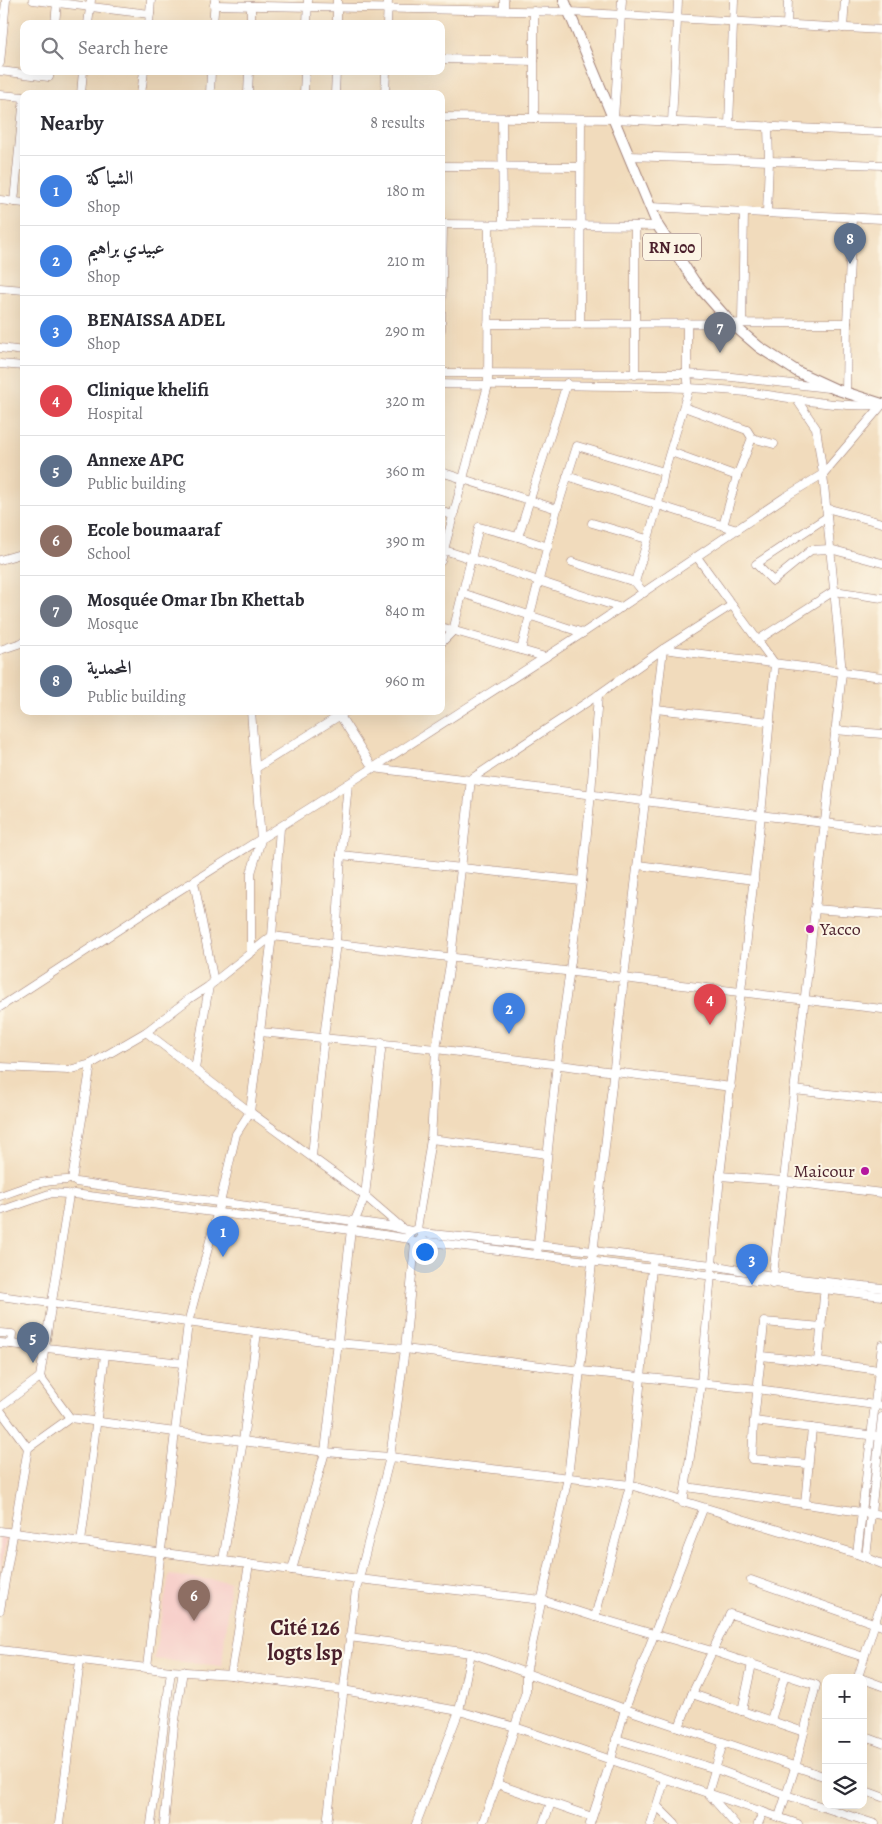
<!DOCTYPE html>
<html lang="en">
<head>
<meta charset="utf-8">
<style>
	body { margin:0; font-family:Alegreya,Amiri,serif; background:#f7f7f7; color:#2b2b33 }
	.controls { position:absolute; right:15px; bottom:15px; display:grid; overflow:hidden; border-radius:10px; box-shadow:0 5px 20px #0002 }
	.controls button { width:45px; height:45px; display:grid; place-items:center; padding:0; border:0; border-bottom:1px solid #e1e1e2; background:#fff; color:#2b2b33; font:25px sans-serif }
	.you { position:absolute; left:424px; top:1251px; width:18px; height:18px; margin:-12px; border:4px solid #fff; border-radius:50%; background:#1a73e8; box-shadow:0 0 0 8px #1a73e833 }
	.badge { display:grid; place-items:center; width:32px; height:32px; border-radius:50%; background:#0f766e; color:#fff; font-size:16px; font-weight:700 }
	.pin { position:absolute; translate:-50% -41px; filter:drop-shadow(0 1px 2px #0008) }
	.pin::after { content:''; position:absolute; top:26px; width:18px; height:15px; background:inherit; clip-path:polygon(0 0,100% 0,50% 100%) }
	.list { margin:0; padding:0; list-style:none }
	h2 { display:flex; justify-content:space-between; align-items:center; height:65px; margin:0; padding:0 20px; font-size:21px }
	h2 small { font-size:16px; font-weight:400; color:#7c7c81 }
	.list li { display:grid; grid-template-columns:32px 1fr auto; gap:15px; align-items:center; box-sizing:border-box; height:70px; padding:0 20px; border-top:1px solid #e1e1e2 }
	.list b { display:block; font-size:19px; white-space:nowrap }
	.list p { margin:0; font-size:16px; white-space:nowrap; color:#7c7c81 }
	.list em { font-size:16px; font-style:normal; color:#7c7c81 }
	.icon { flex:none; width:28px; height:28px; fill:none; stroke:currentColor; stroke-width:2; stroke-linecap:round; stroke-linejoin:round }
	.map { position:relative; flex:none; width:882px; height:1824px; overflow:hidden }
	.search { position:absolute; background:#fff; box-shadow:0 5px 20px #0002; left:20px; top:20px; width:425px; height:55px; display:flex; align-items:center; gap:12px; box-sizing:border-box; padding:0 18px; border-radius:10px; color:#7c7c81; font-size:19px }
	.panel { position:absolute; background:#fff; box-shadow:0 5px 20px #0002; left:20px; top:90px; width:425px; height:625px; border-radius:10px }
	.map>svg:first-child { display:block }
	.built { fill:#f7d0cb }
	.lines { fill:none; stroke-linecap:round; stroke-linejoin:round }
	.minor-casing { stroke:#9e7d74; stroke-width:9 }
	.major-casing { stroke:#9e7d74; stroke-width:12 }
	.minor { stroke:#fff; stroke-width:8 }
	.major { stroke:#fff; stroke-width:10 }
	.poi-dot { fill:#b5179e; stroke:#fcf5e5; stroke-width:2 }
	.labels { text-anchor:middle; stroke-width:4; stroke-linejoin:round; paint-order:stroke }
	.shield { fill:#fcf5e5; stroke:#7f5f63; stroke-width:1 }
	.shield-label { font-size:16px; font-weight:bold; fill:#4a1f2b }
	.poi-label { font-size:18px; fill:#4a1f2b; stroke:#fcf5e5; text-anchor:start }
	.district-label { font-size:22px; font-weight:bold; fill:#4a1f2b; stroke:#fcf5e5 }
</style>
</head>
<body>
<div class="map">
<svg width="882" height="1824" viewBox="0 0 882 1824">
	<rect width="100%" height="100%" fill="#fcf5e5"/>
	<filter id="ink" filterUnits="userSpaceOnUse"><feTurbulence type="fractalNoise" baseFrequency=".02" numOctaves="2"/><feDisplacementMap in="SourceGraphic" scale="10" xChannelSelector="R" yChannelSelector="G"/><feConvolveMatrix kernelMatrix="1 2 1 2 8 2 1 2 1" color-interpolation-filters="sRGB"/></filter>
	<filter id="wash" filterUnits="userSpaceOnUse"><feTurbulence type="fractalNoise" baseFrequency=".0096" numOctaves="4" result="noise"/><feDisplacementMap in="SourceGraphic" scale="20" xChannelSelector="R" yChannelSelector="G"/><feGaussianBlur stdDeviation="1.12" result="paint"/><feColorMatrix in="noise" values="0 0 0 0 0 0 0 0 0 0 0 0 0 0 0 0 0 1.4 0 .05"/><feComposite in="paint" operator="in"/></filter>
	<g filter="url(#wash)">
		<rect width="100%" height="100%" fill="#f1dbbc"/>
		<g class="built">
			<path d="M0 1535 7 1536 0 1574Z"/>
			<path d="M169 1575 230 1582 222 1666 154 1659Z"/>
		</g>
	</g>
	<g filter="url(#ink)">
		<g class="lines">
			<g class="minor-casing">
				<g id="minor">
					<path d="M33 0 150 14"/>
					<path d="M504 0V10"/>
					<path d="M214 5 570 12 882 30"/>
					<path d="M55 24 57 3"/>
					<path d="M88 24 91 0"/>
					<path d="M149 24 151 0"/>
					<path d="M213 24 215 0"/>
					<path d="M251 24V6"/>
					<path d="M307 24 308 0"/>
					<path d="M337 24V0"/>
					<path d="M387 24 388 0"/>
					<path d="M787 25 788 0"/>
					<path d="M843 28 845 0"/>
					<path d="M441 59 534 61"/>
					<path d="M0 63 6 0"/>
					<path d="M0 71 49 77 50 71"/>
					<path d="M81 94 83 71"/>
					<path d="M141 94 144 71"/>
					<path d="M210 94 211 71"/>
					<path d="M248 94 249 71"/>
					<path d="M304 94 305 71"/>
					<path d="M335 94 336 71"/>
					<path d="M385 94 386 71"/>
					<path d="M0 95 24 97"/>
					<path d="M441 117 614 119 882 132"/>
					<path d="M502 118 503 225"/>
					<path d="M534 118V11"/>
					<path d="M614 118 622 0"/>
					<path d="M672 122 678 0"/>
					<path d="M729 124 734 0"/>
					<path d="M629 156 882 165"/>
					<path d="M441 166 580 167"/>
					<path d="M0 200 24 203"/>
					<path d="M14 202 24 97"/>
					<path d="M651 207 882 219"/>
					<path d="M767 213 769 161 768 126"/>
					<path d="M441 224 658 226"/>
					<path d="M635 226V375"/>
					<path d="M0 288 24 290"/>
					<path d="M742 323 744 212"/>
					<path d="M488 324 847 323"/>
					<path d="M580 324 581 119"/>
					<path d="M441 330 443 224"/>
					<path d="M0 348 24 351"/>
					<path d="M0 364 24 366"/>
					<path d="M441 373 687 374 732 377 828 388"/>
					<path d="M441 384C535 386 629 384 723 390 776 393 824 408 878 405"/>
					<path d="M846 393 847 323 852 218"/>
					<path d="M684 407 747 430 752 438 774 444"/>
					<path d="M671 452 737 476"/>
					<path d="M441 472 557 509"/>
					<path d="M567 476 737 530"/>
					<path d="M826 508 882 523"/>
					<path d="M441 512 454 515"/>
					<path d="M827 517 756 564 773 581 811 550 830 549 882 563"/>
					<path d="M592 523 647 539"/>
					<path d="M723 526 737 476 752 438"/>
					<path d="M518 537 567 383"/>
					<path d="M441 549 621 608"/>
					<path d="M0 560 24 553"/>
					<path d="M441 561 488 385 489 225"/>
					<path d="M572 562 635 582 644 593"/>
					<path d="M635 582 658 505 664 472 689 388 687 374V323"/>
					<path d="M462 593 583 633"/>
					<path d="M441 627 545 657"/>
					<path d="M758 640 834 591 882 598"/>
					<path d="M441 643 453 631 479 527 518 537 548 547"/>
					<path d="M0 650 24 642"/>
					<path d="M521 650 557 509 577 446 664 472"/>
					<path d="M656 709 770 722"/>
					<path d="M251 711 261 840 251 873V952"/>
					<path d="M337 711 373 768 882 830"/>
					<path d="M835 730 882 734"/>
					<path d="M256 768 347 711"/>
					<path d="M341 855 582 881"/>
					<path d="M638 865 754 880"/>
					<path d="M194 882 214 982"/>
					<path d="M814 909 882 914"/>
					<path d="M0 1007 164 900 373 768 583 633 785 497 823 474 882 405"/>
					<path d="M146 1032 250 1112 365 1196 401 1227"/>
					<path d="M260 1032 436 1049 731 1087"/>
					<path d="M0 1067 69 1070 91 1064 146 1032 189 999 209 986 272 936 882 1009"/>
					<path d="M195 1069 209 986"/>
					<path d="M794 1090 882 1100"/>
					<path d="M431 1139 547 1154"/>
					<path d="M312 1156 324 1037 336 943 341 855 348 784"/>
					<path d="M720 1176 783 1181 882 1193"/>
					<path d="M72 1180 91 1064"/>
					<path d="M76 1182 389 1226 411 1231"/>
					<path d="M74 1194 351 1230 410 1239"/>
					<path d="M0 1196C25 1187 39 1181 67 1180"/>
					<path d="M0 1211 52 1193 67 1194"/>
					<path d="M417 1229 431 1139 436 1049 451 958 471 779 598 695 663 649 882 677"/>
					<path d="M422 1233V1237L418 1242C412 1243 409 1239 409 1233L411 1231 417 1229 422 1233 593 1251 712 1265 772 1276 882 1288"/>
					<path d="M421 1241 882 1296"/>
					<path d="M537 1255 557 1063 582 881 591 794 598 695"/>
					<path d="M772 1284 842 673 823 474 816 428 797 400"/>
					<path d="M825 1285 818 1362 879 1370"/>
					<path d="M0 1296 337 1343 405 1349 581 1371 757 1389 882 1406"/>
					<path d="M0 1333 12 1334 11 1344 0 1343"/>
					<path d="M11 1344 182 1363"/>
					<path d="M761 1356 754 1421 752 1459 808 1464"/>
					<path d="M818 1362 761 1356 764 1322 822 1327"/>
					<path d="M40 1377 69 1195"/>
					<path d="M0 1407 40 1377 70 1418"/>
					<path d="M0 1410 28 1448 70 1418 325 1452 390 1457 630 1485 857 1554 882 1564"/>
					<path d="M754 1421 876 1436"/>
					<path d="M686 1487 882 1515"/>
					<path d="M683 1503 701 1384 720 1176 761 815 775 664 697 557"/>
					<path d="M805 1504 812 1428"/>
					<path d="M0 1531 359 1579 542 1600 595 1617 630 1485 653 1259"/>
					<path d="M81 1542 105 1355"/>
					<path d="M857 1554 882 1345"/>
					<path d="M866 1557 882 1417"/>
					<path d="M223 1560 243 1441 257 1332"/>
					<path d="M292 1570 325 1452 351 1230 365 1196 382 1042"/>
					<path d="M751 1580 882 1626"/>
					<path d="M0 1610 28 1448"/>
					<path d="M595 1617 712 1651 816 1685 795 1768 779 1817"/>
					<path d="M349 1637 471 1653 459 1711 416 1824"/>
					<path d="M0 1650 171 1671 231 1675 343 1690 459 1711 515 1727 798 1824"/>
					<path d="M471 1653 625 1709 826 1777"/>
					<path d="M147 1667 188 1323 220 1203 236 1134 250 1112 272 936 280 828"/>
					<path d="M231 1675 249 1564"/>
					<path d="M859 1678 858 1677 882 1600"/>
					<path d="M863 1679 882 1686"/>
					<path d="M692 1694 804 1732"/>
					<path d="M742 1711 752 1664"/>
					<path d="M771 1720 785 1675"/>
					<path d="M679 1727 692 1694 730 1614 864 1657"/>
					<path d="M863 1736 882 1743"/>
					<path d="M616 1739 716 1769 786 1795 875 1824"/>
					<path d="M723 1743 708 1793 735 1824"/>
					<path d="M497 1784 592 1817"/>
					<path d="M863 1790 882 1797"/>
					<path d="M657 1806 675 1824"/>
					<path d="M59 1824 80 1661"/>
					<path d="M151 1824 171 1671"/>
					<path d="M164 1824 174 1726 183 1671"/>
					<path d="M327 1824 356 1590 390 1457 405 1349 415 1243"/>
					<path d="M482 1824 497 1784 526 1691V1673L568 1477 624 978 663 649 732 605"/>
					<path d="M543 1824 551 1803"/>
					<path d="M590 1824 611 1760 625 1709 703 1509"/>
					<path d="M651 1824 665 1779"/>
					<path d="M758 1824 763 1812"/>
				</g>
			</g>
			<g class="major-casing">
				<path id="major" d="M564 0 658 226 694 281 731 323 759 347 798 372 835 389 882 404"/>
			</g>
			<use href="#minor" class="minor"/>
			<use href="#major" class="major"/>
		</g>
	</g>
	<g class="poi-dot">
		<circle cx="810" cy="929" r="5"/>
		<circle cx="865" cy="1171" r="5"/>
	</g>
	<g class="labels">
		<rect class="shield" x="643" y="233.5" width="58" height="27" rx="4"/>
		<g class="shield-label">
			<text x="672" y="253">RN 100</text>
		</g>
		<g class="poi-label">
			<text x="820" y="935">Yacco</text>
			<text x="855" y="1177" text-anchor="end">Maicour</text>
		</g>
		<g class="district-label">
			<text x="305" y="1635">Cité 126<tspan x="305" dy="25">logts lsp</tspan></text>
		</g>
	</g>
</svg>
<div class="controls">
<button>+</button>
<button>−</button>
<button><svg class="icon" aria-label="layers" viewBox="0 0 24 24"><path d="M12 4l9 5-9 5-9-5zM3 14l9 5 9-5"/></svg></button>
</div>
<div class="you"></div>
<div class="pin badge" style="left:223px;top:1257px;background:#3f7fe0">1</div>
<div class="pin badge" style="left:509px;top:1034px;background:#3f7fe0">2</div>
<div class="pin badge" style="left:752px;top:1285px;background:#3f7fe0">3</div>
<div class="pin badge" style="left:710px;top:1025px;background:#e0444e">4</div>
<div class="pin badge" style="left:33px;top:1363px;background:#5c6f8a">5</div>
<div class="pin badge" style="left:194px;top:1621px;background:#8d6e63">6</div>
<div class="pin badge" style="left:720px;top:353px;background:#6b7280">7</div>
<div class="pin badge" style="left:850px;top:264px;background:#5c6f8a">8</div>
<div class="search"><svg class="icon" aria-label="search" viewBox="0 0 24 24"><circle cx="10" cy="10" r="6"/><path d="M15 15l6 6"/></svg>Search here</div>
<section class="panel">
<h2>Nearby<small>8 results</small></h2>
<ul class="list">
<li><span class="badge" style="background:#3f7fe0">1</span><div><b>الشياكة</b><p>Shop</p></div><em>180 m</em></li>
<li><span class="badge" style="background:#3f7fe0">2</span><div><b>عبيدي براهيم</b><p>Shop</p></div><em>210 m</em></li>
<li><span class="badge" style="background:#3f7fe0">3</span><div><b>BENAISSA ADEL</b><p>Shop</p></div><em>290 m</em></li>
<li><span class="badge" style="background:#e0444e">4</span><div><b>Clinique khelifi</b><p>Hospital</p></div><em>320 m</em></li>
<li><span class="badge" style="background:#5c6f8a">5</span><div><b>Annexe APC</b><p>Public building</p></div><em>360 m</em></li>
<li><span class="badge" style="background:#8d6e63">6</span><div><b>Ecole boumaaraf</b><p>School</p></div><em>390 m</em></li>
<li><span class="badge" style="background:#6b7280">7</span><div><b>Mosquée Omar Ibn Khettab</b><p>Mosque</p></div><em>840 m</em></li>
<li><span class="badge" style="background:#5c6f8a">8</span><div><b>المحمدية</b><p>Public building</p></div><em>960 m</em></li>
</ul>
</section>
</div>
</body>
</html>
